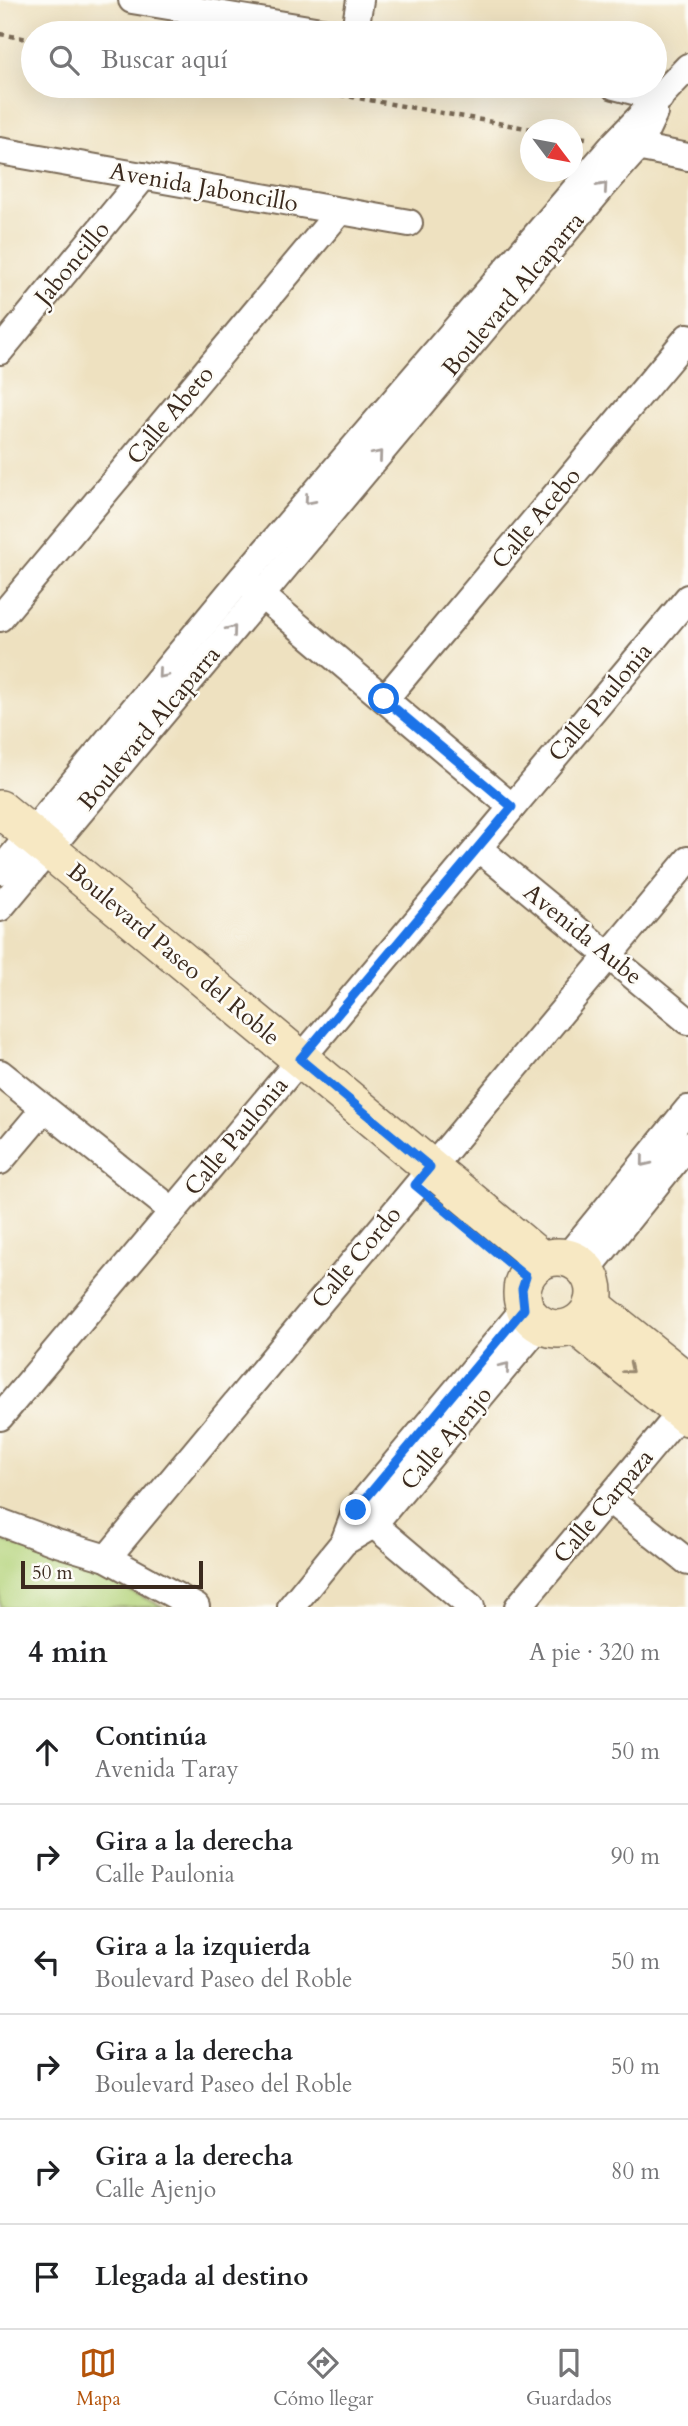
<!DOCTYPE html>
<html lang="es">
<head>
<meta charset="utf-8">
<style>
	body { margin:0; font-family:Cardo,serif; background:#f2f2f2; color:#202124 }
	.compass { position:absolute; left:520px; top:119px; width:63px; height:63px; border-radius:50%; background:#fff; box-shadow:0 7px 28px #0002; rotate:122deg }
	.scale { position:absolute; left:21px; bottom:18px; width:182px; box-sizing:border-box; padding-left:7px; border:4px solid #3b2a1e; border-top:0; font-size:19px; line-height:24px; white-space:nowrap; color:#3b2a1e; -webkit-text-stroke:5px #fdfcf7; paint-order:stroke }
	.stop { position:absolute; width:21px; height:21px; margin:-16px; border:5px solid #1a73e8; border-radius:50%; background:#fff }
	.stop.end { background:#1a73e8; border-color:#fff; box-shadow:0 2px 7px #0008 }
	.list { margin:0; padding:0; list-style:none }
	h2 { display:flex; justify-content:space-between; align-items:center; height:91px; margin:0; padding:0 28px; font-size:30px }
	h2 small { font-size:23px; font-weight:400; color:#757577 }
	.list li { display:grid; grid-template-columns:46px 1fr auto; gap:21px; align-items:center; box-sizing:border-box; height:105px; padding:0 28px; border-top:2px solid #e0e0e0 }
	.list b { display:block; font-size:26px; white-space:nowrap }
	.list p { margin:0; font-size:23px; white-space:nowrap; color:#757577 }
	.list em { font-size:23px; font-style:normal; color:#757577 }
	.icon { flex:none; width:38px; height:38px; fill:none; stroke:currentColor; stroke-width:2; stroke-linecap:round; stroke-linejoin:round }
	.map { position:relative; flex:none; width:688px; height:1607px; overflow:hidden }
	.search { position:absolute; background:#fff; box-shadow:0 7px 28px #0002; left:21px; right:21px; top:21px; height:77px; display:flex; align-items:center; gap:18px; box-sizing:border-box; padding:0 24px; border-radius:38px; color:#757577; font-size:26px }
	.sheet { height:721px; background:#fff }
	nav { display:flex; justify-content:space-around; align-items:center; box-sizing:border-box; height:98px; border-top:2px solid #e0e0e0; background:#fff; font-size:19px; color:#757577 }
	nav a { display:grid; justify-items:center; gap:4px }
	nav .on { color:#b45309 }
	.map>svg:first-child { display:block }
	.green { fill:#b4d37a; stroke:#787e4c; stroke-width:2 }
	.lines { fill:none; stroke-linecap:round; stroke-linejoin:round }
	.street-casing { stroke:#7a6a57; stroke-width:30 }
	.secondary-casing { stroke:#7a6a57; stroke-width:40 }
	.path { stroke:#7a6a57; stroke-width:4.5; stroke-dasharray:5 5; stroke-linecap:butt }
	.street { stroke:#fff; stroke-width:26 }
	.secondary { stroke:#f7e8c3; stroke-width:37 }
	.oneway { stroke:#a79f9a }
	.oneway2 { stroke:#998970 }
	.route { stroke:#1a73e8; stroke-width:9 }
	.labels { text-anchor:middle; stroke-width:5; stroke-linejoin:round; paint-order:stroke }
	.street-label { font-size:24px; fill:#3b2a1e; stroke:#fdfcf7 }
</style>
</head>
<body>
<div class="map">
<svg width="688" height="1607" viewBox="0 0 688 1607">
	<rect width="100%" height="100%" fill="#fdfcf7"/>
	<filter id="ink" filterUnits="userSpaceOnUse"><feTurbulence type="fractalNoise" baseFrequency=".0143" numOctaves="2"/><feDisplacementMap in="SourceGraphic" scale="14" xChannelSelector="R" yChannelSelector="G"/><feConvolveMatrix kernelMatrix="1 2 1 2 8 2 1 2 1" color-interpolation-filters="sRGB"/></filter>
	<filter id="wash" filterUnits="userSpaceOnUse"><feTurbulence type="fractalNoise" baseFrequency=".00686" numOctaves="4" result="noise"/><feDisplacementMap in="SourceGraphic" scale="28" xChannelSelector="R" yChannelSelector="G"/><feGaussianBlur stdDeviation="1.57" result="paint"/><feColorMatrix in="noise" values="0 0 0 0 0 0 0 0 0 0 0 0 0 0 0 0 0 1.4 0 .05"/><feComposite in="paint" operator="in"/></filter>
	<g filter="url(#wash)">
		<rect width="100%" height="100%" fill="#eee1c0"/>
		<path class="green" d="M0 1539 106 1580 164 1607H0Z"/>
	</g>
	<g filter="url(#ink)">
		<g class="lines">
			<g class="street-casing">
				<g id="street">
					<path d="M132 0 333 33"/>
					<path d="M357 18 360 0"/>
					<path d="M614 86 660 98"/>
					<path d="M621 144 688 157"/>
					<path d="M0 151 409 223"/>
					<path d="M0 351 144 176"/>
					<path d="M248 584 512 807"/>
					<path d="M0 618 340 211"/>
					<path d="M385 699 688 337"/>
					<path d="M478 848 688 1021"/>
					<path d="M0 871 242 578 615 143 688 67"/>
					<path d="M0 908 605 184 638 147 654 113"/>
					<path d="M0 1073 173 1211"/>
					<path d="M0 1161 44 1109"/>
					<path d="M567 1257 688 1109"/>
					<path d="M587 1270 688 1145"/>
					<path d="M0 1417 688 598"/>
					<path d="M608 1499 688 1562"/>
					<path d="M360 1513 471 1607"/>
					<path d="M0 1522 57 1543 107 1558 196 1607"/>
					<path d="M344 1542 373 1525 540 1325"/>
					<path d="M107 1558 688 860"/>
					<path d="M291 1607 344 1542 356 1510 524 1309"/>
					<path d="M518 1607 688 1404"/>
				</g>
			</g>
			<g class="secondary-casing">
				<g id="secondary">
					<path d="M0 809 542 1260"/>
					<circle cx="558" cy="1293" r="36"/>
					<path d="M592 1305 688 1382"/>
					<path d="M576 1326 688 1417"/>
				</g>
			</g>
			<g class="path">
				<path d="M0 34 33 40"/>
				<path d="M291 86 537 130"/>
				<path d="M572 136 586 138"/>
			</g>
			<use href="#street" class="street"/>
			<use href="#secondary" class="secondary"/>
		</g>
		<defs><path id="oneway-chevron" d="M-2-3.5L2.5 0L-2 3.5" fill="none" stroke-width="1.6" stroke-linecap="round" stroke-linejoin="round" transform="scale(1.75)"/></defs>
		<g class="oneway">
			<use href="#oneway-chevron" transform="translate(603 187) rotate(-49)"/>
			<use href="#oneway-chevron" transform="translate(378 455) rotate(-50)"/>
			<use href="#oneway-chevron" transform="translate(309 500) rotate(131)"/>
			<use href="#oneway-chevron" transform="translate(232 630) rotate(-50)"/>
			<use href="#oneway-chevron" transform="translate(162 674) rotate(130)"/>
			<use href="#oneway-chevron" transform="translate(645 1162) rotate(129)"/>
			<use href="#oneway-chevron" transform="translate(505 1367) rotate(-50)"/>
		</g>
		<use class="oneway2" href="#oneway-chevron" transform="translate(629 1369) rotate(39)"/>
	</g>
	<g class="lines" filter="url(#ink)">
		<path class="route" d="M356 1510 524 1309 522 1289 526 1277 415 1185 430 1167 300 1059 512 807 384 699"/>
	</g>
	<g class="labels">
		<g class="street-label">
			<text transform="translate(204 187) rotate(10)" y="8">Avenida Jaboncillo</text>
			<text transform="translate(72 263) rotate(-50)" y="8">Jaboncillo</text>
			<text transform="translate(513 294) rotate(-50)" y="8">Boulevard Alcaparra</text>
			<text transform="translate(170 415) rotate(-50)" y="8">Calle Abeto</text>
			<text transform="translate(536 518) rotate(-50)" y="8">Calle Acebo</text>
			<text transform="translate(600 702) rotate(-50)" y="8">Calle Paulonia</text>
			<text transform="translate(149 728) rotate(-50)" y="8">Boulevard Alcaparra</text>
			<text transform="translate(583 934) rotate(39)" y="8">Avenida Aube</text>
			<text transform="translate(174 954) rotate(40)" y="8">Boulevard Paseo del Roble</text>
			<text transform="translate(236 1136) rotate(-50)" y="8">Calle Paulonia</text>
			<text transform="translate(356 1257) rotate(-50)" y="8">Calle Cordo</text>
			<text transform="translate(446 1438) rotate(-50)" y="8">Calle Ajenjo</text>
			<text transform="translate(603 1506) rotate(-50)" y="8">Calle Carpaza</text>
		</g>
	</g>
</svg>
<svg class="compass" viewBox="-18 -18 36 36"><path d="M0-13l5 13h-10z" fill="#e53935"/><path d="M0 13l5-13h-10z" fill="#757577"/></svg>
<div class="scale">50 m</div>
<div class="stop" style="left:384px;top:699px"></div>
<div class="stop end" style="left:356px;top:1510px"></div>
<div class="search"><svg class="icon" aria-label="search" viewBox="0 0 24 24"><circle cx="10" cy="10" r="6"/><path d="M15 15l6 6"/></svg>Buscar aquí</div>
</div>
<section class="sheet">
<h2>4 min<small>A pie · 320 m</small></h2>
<ul class="list">
<li><svg class="icon" aria-label="ahead" viewBox="0 0 24 24"><path d="M12 20V5M6 11l6-6 6 6"/></svg><div><b>Continúa</b><p>Avenida Taray</p></div><em>50 m</em></li>
<li><svg class="icon" aria-label="right" viewBox="0 0 24 24"><path d="M7 20v-9h11M14 6l5 5-5 5"/></svg><div><b>Gira a la derecha</b><p>Calle Paulonia</p></div><em>90 m</em></li>
<li><svg class="icon" aria-label="left" viewBox="0 0 24 24"><path d="M17 20v-9H6M10 6l-5 5 5 5"/></svg><div><b>Gira a la izquierda</b><p>Boulevard Paseo del Roble</p></div><em>50 m</em></li>
<li><svg class="icon" aria-label="right" viewBox="0 0 24 24"><path d="M7 20v-9h11M14 6l5 5-5 5"/></svg><div><b>Gira a la derecha</b><p>Boulevard Paseo del Roble</p></div><em>50 m</em></li>
<li><svg class="icon" aria-label="right" viewBox="0 0 24 24"><path d="M7 20v-9h11M14 6l5 5-5 5"/></svg><div><b>Gira a la derecha</b><p>Calle Ajenjo</p></div><em>80 m</em></li>
<li><svg class="icon" aria-label="arrive" viewBox="0 0 24 24"><path d="M6 21V4h12l-3 4 3 4H6"/></svg><div><b>Llegada al destino</b></div></li>
</ul>
</section>
<nav>
<a class="on"><svg class="icon" aria-label="map" viewBox="0 0 24 24"><path d="M3 6l6-2 6 2 6-2v14l-6 2-6-2-6 2zM9 4v14M15 6v14"/></svg>Mapa</a>
<a><svg class="icon" aria-label="directions" viewBox="0 0 24 24"><path d="M12 3l9 9-9 9-9-9zM9 14v-3h6M13 9l2 2-2 2"/></svg>Cómo llegar</a>
<a><svg class="icon" aria-label="saved" viewBox="0 0 24 24"><path d="M7 4h10v16l-5-4-5 4z"/></svg>Guardados</a>
</nav>
</body>
</html>
